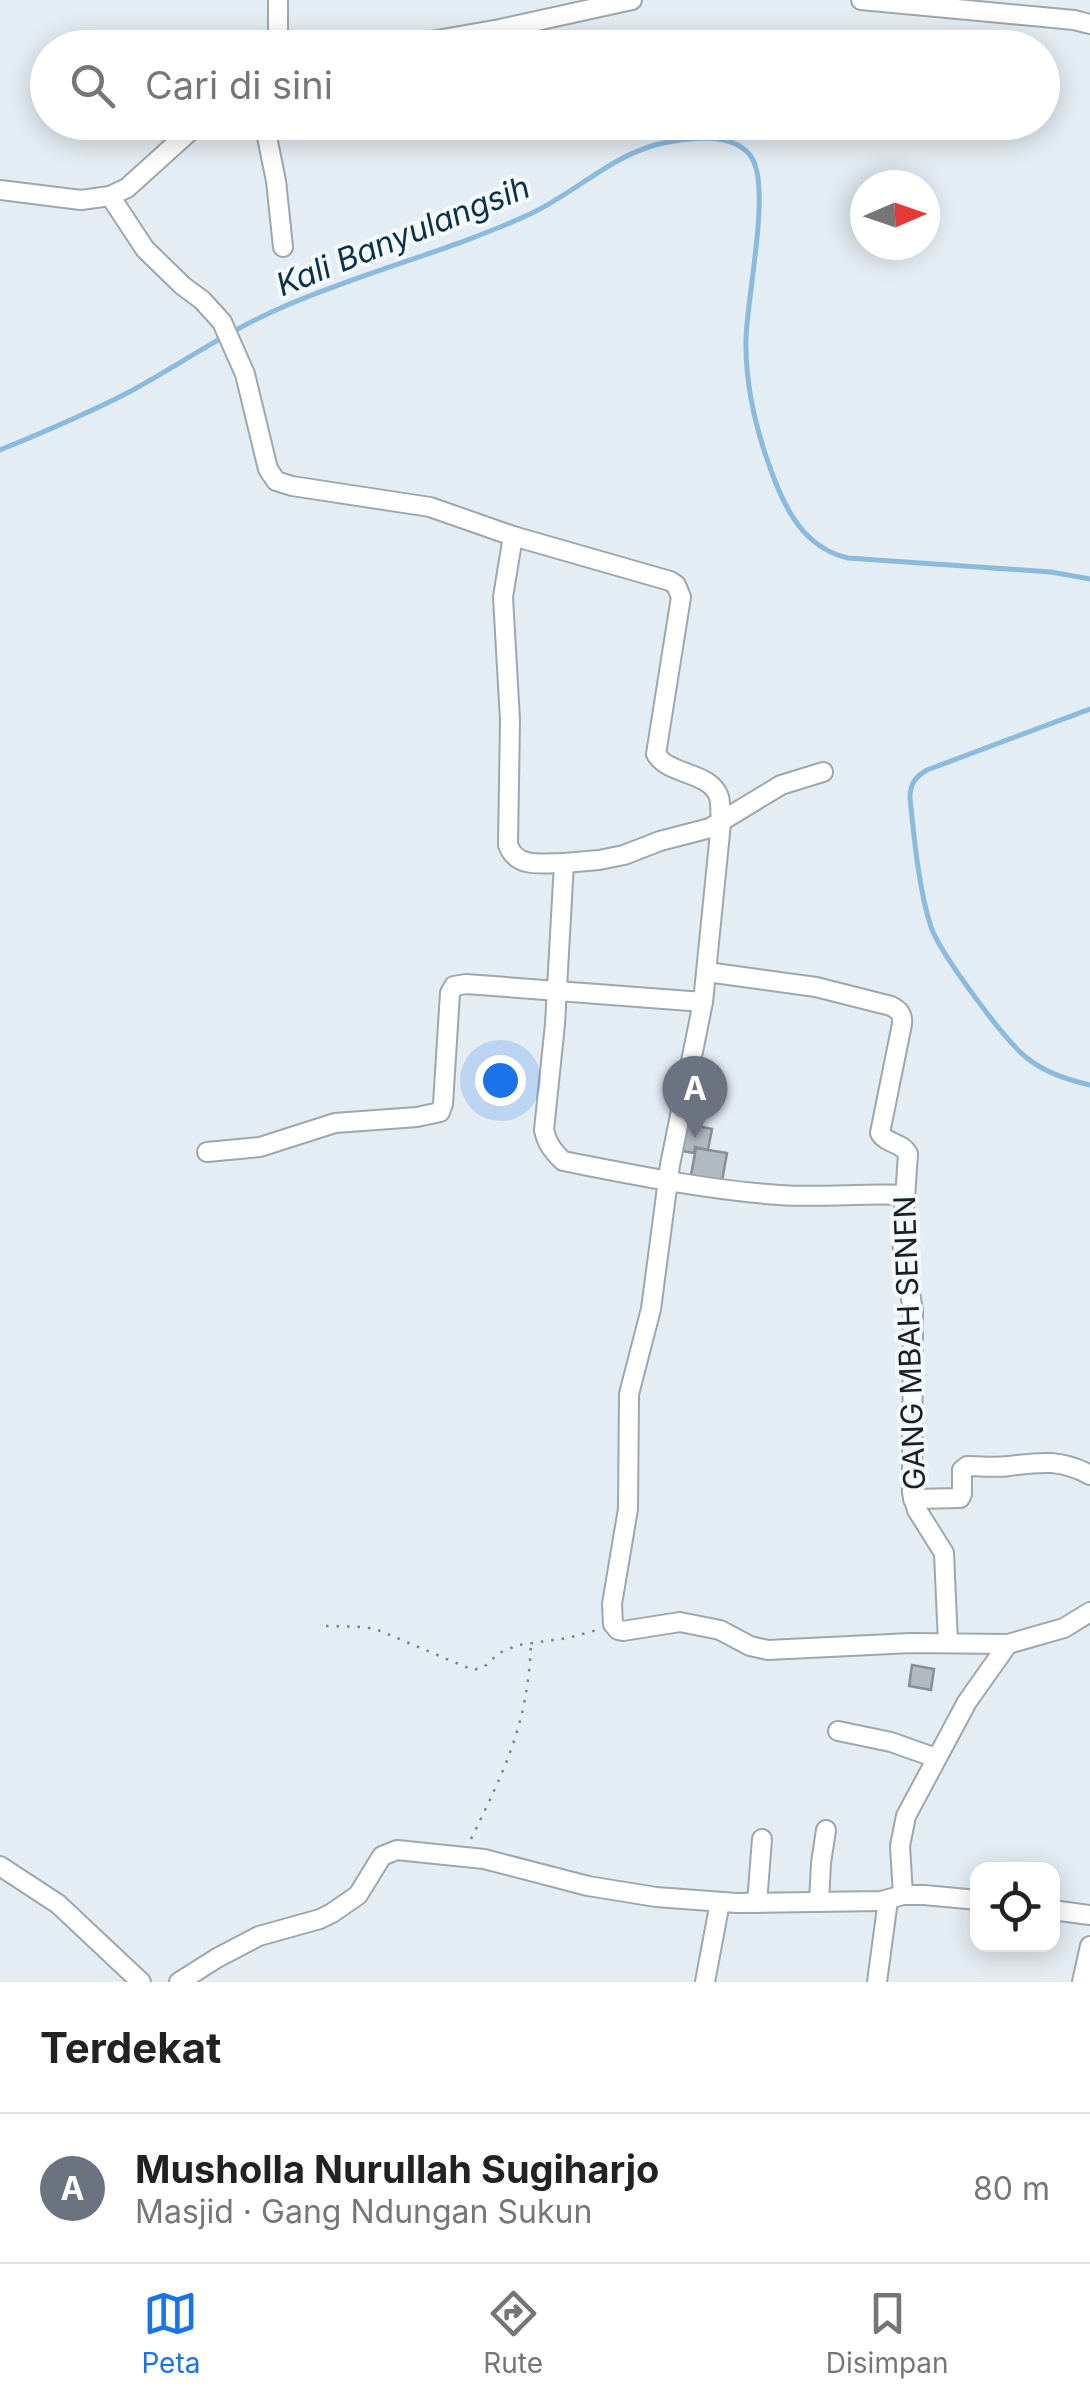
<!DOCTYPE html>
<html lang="id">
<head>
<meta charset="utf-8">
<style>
	body { margin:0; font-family:Inter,sans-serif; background:#f2f2f2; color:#222 }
	.controls { position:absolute; right:30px; bottom:30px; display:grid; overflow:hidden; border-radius:20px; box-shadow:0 5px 25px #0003 }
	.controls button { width:90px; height:90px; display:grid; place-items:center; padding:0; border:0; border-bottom:2px solid #e0e0e0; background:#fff; color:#222; font:50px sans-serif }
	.compass { position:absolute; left:850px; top:170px; width:90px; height:90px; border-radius:50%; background:#fff; box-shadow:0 5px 25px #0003; rotate:88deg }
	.you { position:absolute; left:500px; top:1080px; width:35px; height:35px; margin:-25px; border:8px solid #fff; border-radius:50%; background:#1a73e8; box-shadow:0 0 0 15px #1a73e833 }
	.badge { display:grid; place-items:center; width:65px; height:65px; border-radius:50%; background:#1a73e8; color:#fff; font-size:32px; font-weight:700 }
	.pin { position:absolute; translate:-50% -82px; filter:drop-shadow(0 2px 5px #0008) }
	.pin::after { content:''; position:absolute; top:52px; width:35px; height:30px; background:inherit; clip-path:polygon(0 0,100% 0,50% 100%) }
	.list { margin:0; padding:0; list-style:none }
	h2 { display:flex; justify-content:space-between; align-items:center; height:130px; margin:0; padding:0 40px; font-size:42px }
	h2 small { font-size:32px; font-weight:400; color:#767676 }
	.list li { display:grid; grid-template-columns:65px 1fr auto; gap:30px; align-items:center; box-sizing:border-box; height:150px; padding:0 40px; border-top:2px solid #e0e0e0 }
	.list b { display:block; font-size:38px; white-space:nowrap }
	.list p { margin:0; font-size:32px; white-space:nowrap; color:#767676 }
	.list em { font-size:32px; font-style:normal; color:#767676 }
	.icon { flex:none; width:55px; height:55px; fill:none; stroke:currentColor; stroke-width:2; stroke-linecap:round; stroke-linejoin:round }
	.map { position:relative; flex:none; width:1090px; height:1982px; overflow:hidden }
	.search { position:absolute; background:#fff; box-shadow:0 5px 25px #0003; left:30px; right:30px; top:30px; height:110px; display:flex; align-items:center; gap:25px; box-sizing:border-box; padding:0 35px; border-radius:55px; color:#767676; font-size:38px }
	.sheet { height:280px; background:#fff }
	nav { display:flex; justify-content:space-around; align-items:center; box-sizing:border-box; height:140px; border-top:2px solid #e0e0e0; background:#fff; font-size:28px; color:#767676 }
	nav a { display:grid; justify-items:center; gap:5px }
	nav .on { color:#1a73e8 }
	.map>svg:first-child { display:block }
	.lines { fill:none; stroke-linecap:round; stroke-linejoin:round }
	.stream { stroke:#8abbde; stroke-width:5 }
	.building { fill:#b2bac1; stroke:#878f95; stroke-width:2.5 }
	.minor-casing { stroke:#9ea7ad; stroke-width:22 }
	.path { stroke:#7c8286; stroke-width:2.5; stroke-dasharray:2.5 8; stroke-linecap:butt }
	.minor { stroke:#fff; stroke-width:18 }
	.labels { text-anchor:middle; stroke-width:8; stroke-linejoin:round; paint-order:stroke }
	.street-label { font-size:30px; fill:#1c1f21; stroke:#f4fafe }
	.water-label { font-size:32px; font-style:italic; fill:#09314a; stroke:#f4fafe }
</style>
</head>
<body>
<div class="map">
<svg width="1090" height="1982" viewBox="0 0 1090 1982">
	<rect width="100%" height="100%" fill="#e4edf4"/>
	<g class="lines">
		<g class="stream">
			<path d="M0 450C44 432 89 413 131 391 182 363 229 330 283 307 363 272 450 251 530 214 573 194 609 158 655 145 683 138 737 129 753 160 770 193 747 297 746 339 745 391 758 439 777 486 791 520 810 549 848 558L1051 572 1090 579"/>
			<path d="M1090 709 927 770C915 777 910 784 910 798 914 837 919 891 931 927 940 953 1005 1041 1027 1058 1044 1072 1068 1080 1090 1085"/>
		</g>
	</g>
	<g class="building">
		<path d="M682 1123 712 1129 708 1150 695 1147 694 1153 677 1150Z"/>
		<path d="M696 1148 727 1153 722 1181 691 1175Z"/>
		<path d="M912 1665 934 1669 931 1690 909 1686Z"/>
	</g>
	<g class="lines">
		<g class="minor-casing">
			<g id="minor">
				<path d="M861 0 1074 20 1090 24"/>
				<path d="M278 48V0"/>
				<path d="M391 48 500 29 632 0"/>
				<path d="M264 122 276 181 283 247"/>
				<path d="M0 190 81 200 110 196 127 188 200 122"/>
				<path d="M110 196 145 249 183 286 202 300 222 322 245 374 268 469 276 481 292 486 430 507 513 536 503 597 510 720 508 845C517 869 542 863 564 863L555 1024 544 1130C547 1144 553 1151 563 1161 635 1175 706 1190 779 1195 821 1198 863 1193 905 1195"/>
				<path d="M513 536 670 581 676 585 681 597 656 754C669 776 710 771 719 797 721 804 720 815 721 823L703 1002 670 1165 651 1309 629 1394 628 1509 612 1604 613 1624 618 1630 623 1631 680 1622 720 1630 750 1646 768 1650 911 1643 1008 1644 1064 1628 1090 1612"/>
				<path d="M564 863 599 860 624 855 660 841 710 828 781 785 823 772"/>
				<path d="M707 972 816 987 891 1006C899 1010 903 1014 902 1024L880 1133C886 1144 902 1142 908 1154L902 1242 913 1311 912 1493 917 1510 944 1553 948 1643"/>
				<path d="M207 1152 260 1147 335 1123 417 1117 440 1112 443 1104 450 993 454 986 466 984 703 1002"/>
				<path d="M913 1499 960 1498 962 1494V1470L967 1466C980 1466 995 1468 1009 1466 1041 1462 1061 1459 1090 1475"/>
				<path d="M838 1731 891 1742 936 1758"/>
				<path d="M0 1866 58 1904 141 1982"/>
				<path d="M903 1895 900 1846 906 1816 967 1702 1008 1644"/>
				<path d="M819 1902 821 1863 826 1830"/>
				<path d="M757 1903 762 1839"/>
				<path d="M1052 1910 1090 1915"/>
				<path d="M179 1982 217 1958 259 1936 320 1919 332 1913 358 1895 382 1856 397 1850 484 1859 588 1886 656 1897 737 1903 881 1901 903 1895H924L978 1900"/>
				<path d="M705 1982 720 1902"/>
				<path d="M877 1982 888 1900"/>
				<path d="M1082 1982 1090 1946"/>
			</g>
		</g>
		<g class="path">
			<path d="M326 1626 364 1627 378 1630 473 1670 484 1667 499 1653 518 1645 568 1638 597 1630"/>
			<path d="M471 1839C505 1769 528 1724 531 1643"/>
		</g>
		<use href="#minor" class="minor"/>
	</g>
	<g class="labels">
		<g class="street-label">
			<text transform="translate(910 1343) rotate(-92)" y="10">GANG MBAH SENEN</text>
		</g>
		<g class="water-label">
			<text transform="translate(403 236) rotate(-22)" y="11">Kali Banyulangsih</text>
		</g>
	</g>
</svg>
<div class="controls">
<button><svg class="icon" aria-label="locate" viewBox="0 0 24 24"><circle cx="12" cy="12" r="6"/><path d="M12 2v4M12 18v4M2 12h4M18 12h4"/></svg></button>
</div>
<svg class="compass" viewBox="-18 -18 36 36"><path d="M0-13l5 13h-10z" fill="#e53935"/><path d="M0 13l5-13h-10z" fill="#767676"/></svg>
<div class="you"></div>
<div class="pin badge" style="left:695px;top:1138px;background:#6b7280">A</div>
<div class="search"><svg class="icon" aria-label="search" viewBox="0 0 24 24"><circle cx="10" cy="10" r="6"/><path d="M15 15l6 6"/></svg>Cari di sini</div>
</div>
<section class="sheet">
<h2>Terdekat<small></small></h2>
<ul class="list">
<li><span class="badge" style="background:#6b7280">A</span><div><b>Musholla Nurullah Sugiharjo</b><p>Masjid · Gang Ndungan Sukun</p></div><em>80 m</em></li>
</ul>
</section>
<nav>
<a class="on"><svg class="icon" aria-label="map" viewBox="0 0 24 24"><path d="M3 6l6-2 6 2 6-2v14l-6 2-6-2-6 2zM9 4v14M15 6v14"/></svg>Peta</a>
<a><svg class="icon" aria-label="directions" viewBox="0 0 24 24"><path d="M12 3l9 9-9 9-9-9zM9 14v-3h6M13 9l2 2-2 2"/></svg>Rute</a>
<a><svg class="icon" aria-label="saved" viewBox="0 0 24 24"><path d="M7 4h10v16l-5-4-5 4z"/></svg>Disimpan</a>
</nav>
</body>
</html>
